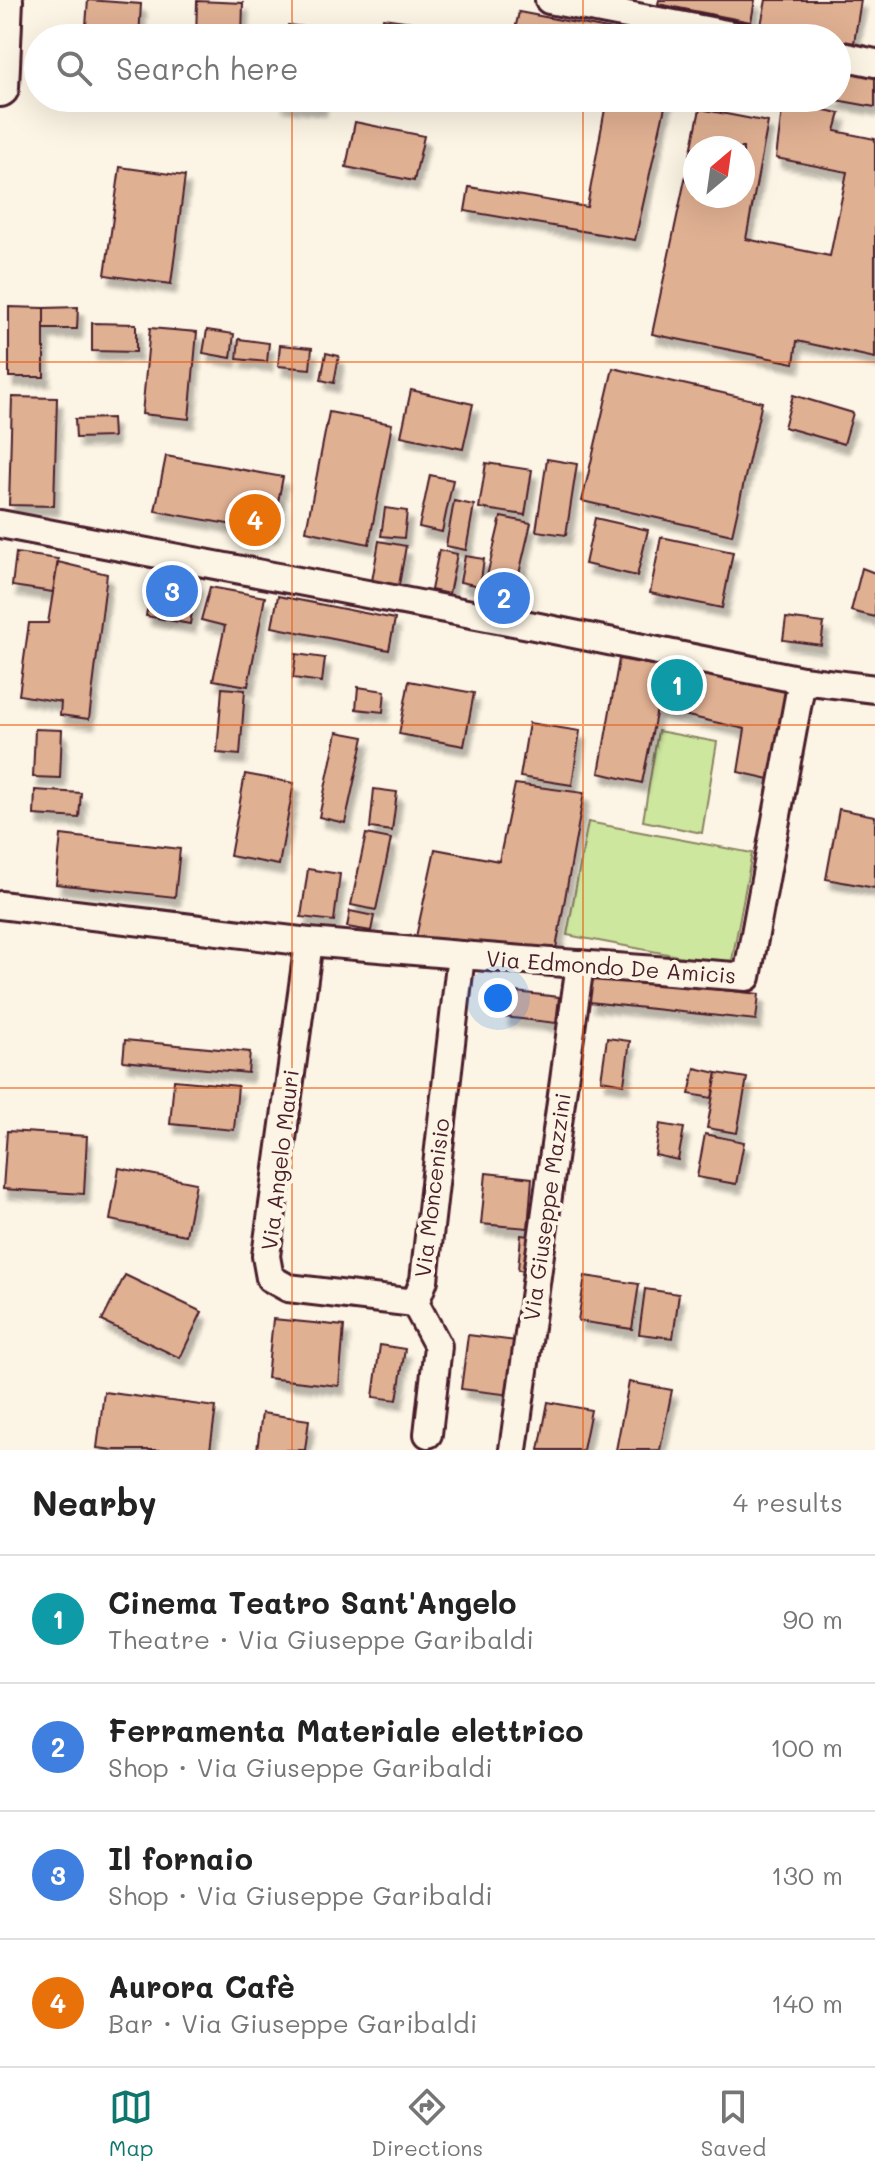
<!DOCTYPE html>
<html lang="en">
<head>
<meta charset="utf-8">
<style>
	body { margin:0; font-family:Mali,sans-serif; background:#f2f2f2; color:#222 }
	.compass { position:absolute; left:683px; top:136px; width:72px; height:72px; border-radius:50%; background:#fff; box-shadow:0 8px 32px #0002; rotate:29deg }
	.you { position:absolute; left:498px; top:998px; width:28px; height:28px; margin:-20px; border:6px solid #fff; border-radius:50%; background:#1a73e8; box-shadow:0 0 0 12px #1a73e833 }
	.badge { display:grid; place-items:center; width:52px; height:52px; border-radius:50%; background:#0f766e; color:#fff; font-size:26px; font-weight:700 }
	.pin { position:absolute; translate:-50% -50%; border:4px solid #fff; box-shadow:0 2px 8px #0006 }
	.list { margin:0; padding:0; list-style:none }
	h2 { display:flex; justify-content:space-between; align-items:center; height:104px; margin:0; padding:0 32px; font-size:34px }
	h2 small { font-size:26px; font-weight:400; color:#767676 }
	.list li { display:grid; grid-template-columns:52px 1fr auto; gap:24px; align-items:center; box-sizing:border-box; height:128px; padding:0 32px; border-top:2px solid #e0e0e0 }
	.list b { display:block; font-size:30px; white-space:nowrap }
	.list p { margin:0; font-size:26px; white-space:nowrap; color:#767676 }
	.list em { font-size:26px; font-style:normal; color:#767676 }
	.icon { flex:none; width:44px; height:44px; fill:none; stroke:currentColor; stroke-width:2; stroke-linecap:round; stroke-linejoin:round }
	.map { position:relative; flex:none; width:875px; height:1450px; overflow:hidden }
	.search { position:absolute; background:#fff; box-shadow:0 8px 32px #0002; left:24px; right:24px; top:24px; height:88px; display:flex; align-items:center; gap:20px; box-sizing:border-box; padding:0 28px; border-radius:44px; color:#767676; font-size:30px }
	.sheet { height:616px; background:#fff }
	nav { display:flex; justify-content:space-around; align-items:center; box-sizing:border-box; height:112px; border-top:2px solid #e0e0e0; background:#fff; font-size:22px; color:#767676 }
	nav a { display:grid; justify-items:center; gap:4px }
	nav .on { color:#0f766e }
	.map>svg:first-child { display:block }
	.grass { fill:#cde79e; stroke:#8c8364; stroke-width:2 }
	.building { fill:#e0b092; stroke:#4a1f2b; stroke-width:2; fill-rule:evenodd; filter:url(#shadow) }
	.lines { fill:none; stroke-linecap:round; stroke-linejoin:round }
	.minor-casing { stroke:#4a1f2b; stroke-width:32 }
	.secondary-casing { stroke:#4a1f2b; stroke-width:42 }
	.minor { stroke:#fcf5e5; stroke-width:26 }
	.secondary { stroke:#fcf5e5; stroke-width:36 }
	.grid { fill:none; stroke:#e8590c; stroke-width:2; stroke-opacity:0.55 }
	.labels { text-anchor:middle; stroke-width:8; stroke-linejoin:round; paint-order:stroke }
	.street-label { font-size:22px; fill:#4a1f2b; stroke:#fcf5e5 }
</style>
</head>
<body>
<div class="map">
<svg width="875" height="1450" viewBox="0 0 875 1450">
	<defs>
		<filter id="shadow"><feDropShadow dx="5" dy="9" stdDeviation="2" flood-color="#0004"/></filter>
	</defs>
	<rect width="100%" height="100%" fill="#fcf5e5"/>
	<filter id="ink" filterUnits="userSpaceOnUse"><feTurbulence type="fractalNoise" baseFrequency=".0125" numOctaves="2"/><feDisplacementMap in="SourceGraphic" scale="16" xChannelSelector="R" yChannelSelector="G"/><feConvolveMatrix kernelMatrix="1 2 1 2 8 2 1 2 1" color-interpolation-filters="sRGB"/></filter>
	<g filter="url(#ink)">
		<g class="grass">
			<path d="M658 731 717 742 702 833 643 821Z"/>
			<path d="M588 822 752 853 731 966 567 935Z"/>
		</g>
		<g class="building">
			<path d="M88 0 141 4 139 38H85Z"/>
			<path d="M659 0H755L751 22 658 4Z"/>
			<path d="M766 0H861L854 43 761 25Z"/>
			<path d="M197 1 243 3 242 38H196Z"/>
			<path d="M519 12 649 37 513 38Z"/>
			<path d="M383 18 456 28 455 38H380Z"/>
			<path d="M288 25 330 30 329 38H286Z"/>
			<path d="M837 69 875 75V107L825 98H837Z"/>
			<path d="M279 98H322L321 107 278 102Z"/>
			<path d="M607 98H667L635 240 465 211 469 187 587 207Z"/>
			<path d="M783 102 840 113 835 131 875 139V358L797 341 794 363 652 334 700 109 768 122 746 239 830 256 847 172 776 158ZM695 148H743V196H695Z"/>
			<path d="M355 122 424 136 414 181 346 167Z"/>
			<path d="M120 167 185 176 171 284 105 275Z"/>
			<path d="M9 307 44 308V377H9Z"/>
			<path d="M78 307 77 329H44V308Z"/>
			<path d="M92 323 136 324V352L92 351Z"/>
			<path d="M150 328 197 332 189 419 142 414Z"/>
			<path d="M207 330 234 334 231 358 203 353Z"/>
			<path d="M239 339 269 343 267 362 237 359Z"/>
			<path d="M280 345 312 348 310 369 278 366Z"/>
			<path d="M326 353 339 356 334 383 321 380Z"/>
			<path d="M613 368 762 402 732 535 582 501Z"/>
			<path d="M411 390 473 404 463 449 401 436Z"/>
			<path d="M793 395 853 413 844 444 784 427Z"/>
			<path d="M12 397 57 398 54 506 9 505Z"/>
			<path d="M329 412 392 424 369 544 306 531Z"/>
			<path d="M112 418 113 437 76 438 75 419Z"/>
			<path d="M166 456 283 477 272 532 155 511Z"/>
			<path d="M547 459 577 464 566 535 536 531Z"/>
			<path d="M486 463 532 470 525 515 479 508Z"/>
			<path d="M430 475 453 480 442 532 419 527Z"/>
			<path d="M454 501 474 505 466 550 446 546Z"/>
			<path d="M385 508 407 511 404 538 381 536Z"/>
			<path d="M501 517 531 523 511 608 481 601Z"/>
			<path d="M595 518 648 530 637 576 585 564Z"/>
			<path d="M661 537 733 552 722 608 650 593Z"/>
			<path d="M379 541 406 546 399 585 372 581Z"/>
			<path d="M439 550 457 554 449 594 431 590Z"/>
			<path d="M16 553 58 559 53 592 12 586Z"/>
			<path d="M465 556 484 559 480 586 460 582Z"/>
			<path d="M58 562 107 574 89 719 60 715 61 702 19 695 29 623H48Z"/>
			<path d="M862 568 875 573V617L851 611Z"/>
			<path d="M153 575 197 583 190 624 146 616Z"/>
			<path d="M210 587 265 597 248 686 213 680 225 626 201 620Z"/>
			<path d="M278 596 395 619 389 650 272 627Z"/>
			<path d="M786 618 824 623 821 645 783 640Z"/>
			<path d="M296 654 325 658 322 682 293 678Z"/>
			<path d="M619 659 790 690 774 780 738 772 745 729 657 709 642 783 599 773Z"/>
			<path d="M409 681 474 693 464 746 399 734Z"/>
			<path d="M358 687 385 691 383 712 356 709Z"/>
			<path d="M222 688 245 690 240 755 217 753Z"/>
			<path d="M529 723 580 731 572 785 520 777Z"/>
			<path d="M35 729 62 730 60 778 33 777Z"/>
			<path d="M337 732 364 737 345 823 319 817Z"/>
			<path d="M245 774 294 783 279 865 230 856Z"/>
			<path d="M515 784 584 793 555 954 416 937 435 849 499 861Z"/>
			<path d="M374 789 397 792 392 831 370 828Z"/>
			<path d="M35 790 81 793 79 818 34 815Z"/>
			<path d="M839 809 875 816V888L826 879Z"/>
			<path d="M366 834 391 839 376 910 351 905Z"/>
			<path d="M61 835 180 849 175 897 56 884Z"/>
			<path d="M308 869 340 874 334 921 301 917Z"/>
			<path d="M350 911 374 916 371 931 347 927Z"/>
			<path d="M592 976 759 994 756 1020 589 1002Z"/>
			<path d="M507 991 559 997 556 1023 504 1017Z"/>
			<path d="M607 1038 630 1041 624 1084 601 1080Z"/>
			<path d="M125 1040 250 1052 248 1073 123 1061Z"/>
			<path d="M695 1068 717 1073 712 1098 689 1094Z"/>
			<path d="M717 1073 747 1078 737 1133 707 1128Z"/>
			<path d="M174 1080 238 1086 234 1130 170 1124Z"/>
			<path d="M660 1124 684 1128 678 1160 655 1155Z"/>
			<path d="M7 1131 87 1136 84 1194 3 1189Z"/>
			<path d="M705 1134 744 1142 736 1184 697 1177Z"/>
			<path d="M119 1168 196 1183 186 1235 110 1220Z"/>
			<path d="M486 1173 532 1178 528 1228 481 1224Z"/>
			<path d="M521 1235 537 1237 534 1272 518 1270Z"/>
			<path d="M125 1275 202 1312 180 1358 102 1321Z"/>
			<path d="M585 1276 639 1284 632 1329 578 1321Z"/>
			<path d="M645 1289 679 1294 673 1338 639 1334Z"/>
			<path d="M273 1319 344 1326 339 1386 267 1378Z"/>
			<path d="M468 1335 517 1341 511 1395 461 1389Z"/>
			<path d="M380 1345 405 1349 397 1400 373 1397Z"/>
			<path d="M629 1382 672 1390 660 1450H616Z"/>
			<path d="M104 1392 216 1407 210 1450H114L97 1448Z"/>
			<path d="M548 1402 591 1410 583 1450H539Z"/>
			<path d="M262 1413 309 1420 305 1450H257Z"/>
		</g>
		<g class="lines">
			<g class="minor-casing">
				<g id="minor">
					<path d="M549 0 747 38"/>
					<path d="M837 55 875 63"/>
					<path d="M0 524 529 625 802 680 875 689"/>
					<path d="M0 905 309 942 461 955 747 977 802 680"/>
					<path d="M309 942 266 1256 270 1278 288 1288 415 1303"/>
					<path d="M415 1303 424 1280 461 955"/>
					<path d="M415 1303 438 1346 428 1434"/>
					<path d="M513 1450 580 964"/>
				</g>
			</g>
			<g class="secondary-casing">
				<path id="secondary" d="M0 88 4 0"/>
			</g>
			<use href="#minor" class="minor"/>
			<use href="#secondary" class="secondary"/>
		</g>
	</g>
	<path class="grid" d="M292 0V38M583 0V38M292 98V1450M583 98V1450M0 362H875M0 725H875M0 1088H875"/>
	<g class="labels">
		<g class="street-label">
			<text transform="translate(611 967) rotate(4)" y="8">Via Edmondo De Amicis</text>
			<text transform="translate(280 1160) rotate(-83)" y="8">Via Angelo Mauri</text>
			<text transform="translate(432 1198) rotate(-83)" y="8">Via Moncenisio</text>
			<text transform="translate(547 1207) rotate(-82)" y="8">Via Giuseppe Mazzini</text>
		</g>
	</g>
</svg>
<svg class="compass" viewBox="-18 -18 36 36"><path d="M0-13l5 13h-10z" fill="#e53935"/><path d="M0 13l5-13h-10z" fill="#767676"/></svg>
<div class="you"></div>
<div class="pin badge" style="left:677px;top:685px;background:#0f9aa8">1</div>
<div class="pin badge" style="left:504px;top:598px;background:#3f7fe0">2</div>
<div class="pin badge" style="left:172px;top:591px;background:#3f7fe0">3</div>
<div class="pin badge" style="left:255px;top:520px;background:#e8710a">4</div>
<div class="search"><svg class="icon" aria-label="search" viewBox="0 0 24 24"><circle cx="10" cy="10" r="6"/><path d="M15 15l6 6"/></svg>Search here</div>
</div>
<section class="sheet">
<h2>Nearby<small>4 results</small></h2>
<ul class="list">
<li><span class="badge" style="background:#0f9aa8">1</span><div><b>Cinema Teatro Sant'Angelo</b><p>Theatre · Via Giuseppe Garibaldi</p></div><em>90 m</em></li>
<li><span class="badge" style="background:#3f7fe0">2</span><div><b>Ferramenta Materiale elettrico</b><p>Shop · Via Giuseppe Garibaldi</p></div><em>100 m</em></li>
<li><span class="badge" style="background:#3f7fe0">3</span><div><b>Il fornaio</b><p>Shop · Via Giuseppe Garibaldi</p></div><em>130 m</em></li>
<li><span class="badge" style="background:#e8710a">4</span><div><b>Aurora Cafè</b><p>Bar · Via Giuseppe Garibaldi</p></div><em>140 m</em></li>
</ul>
</section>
<nav>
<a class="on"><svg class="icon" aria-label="map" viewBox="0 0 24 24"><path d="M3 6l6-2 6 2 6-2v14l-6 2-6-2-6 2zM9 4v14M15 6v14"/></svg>Map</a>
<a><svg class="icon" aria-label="directions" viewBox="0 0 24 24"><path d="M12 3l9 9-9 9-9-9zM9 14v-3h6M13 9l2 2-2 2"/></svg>Directions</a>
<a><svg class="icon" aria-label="saved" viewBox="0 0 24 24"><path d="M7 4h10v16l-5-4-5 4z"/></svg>Saved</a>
</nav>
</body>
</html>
